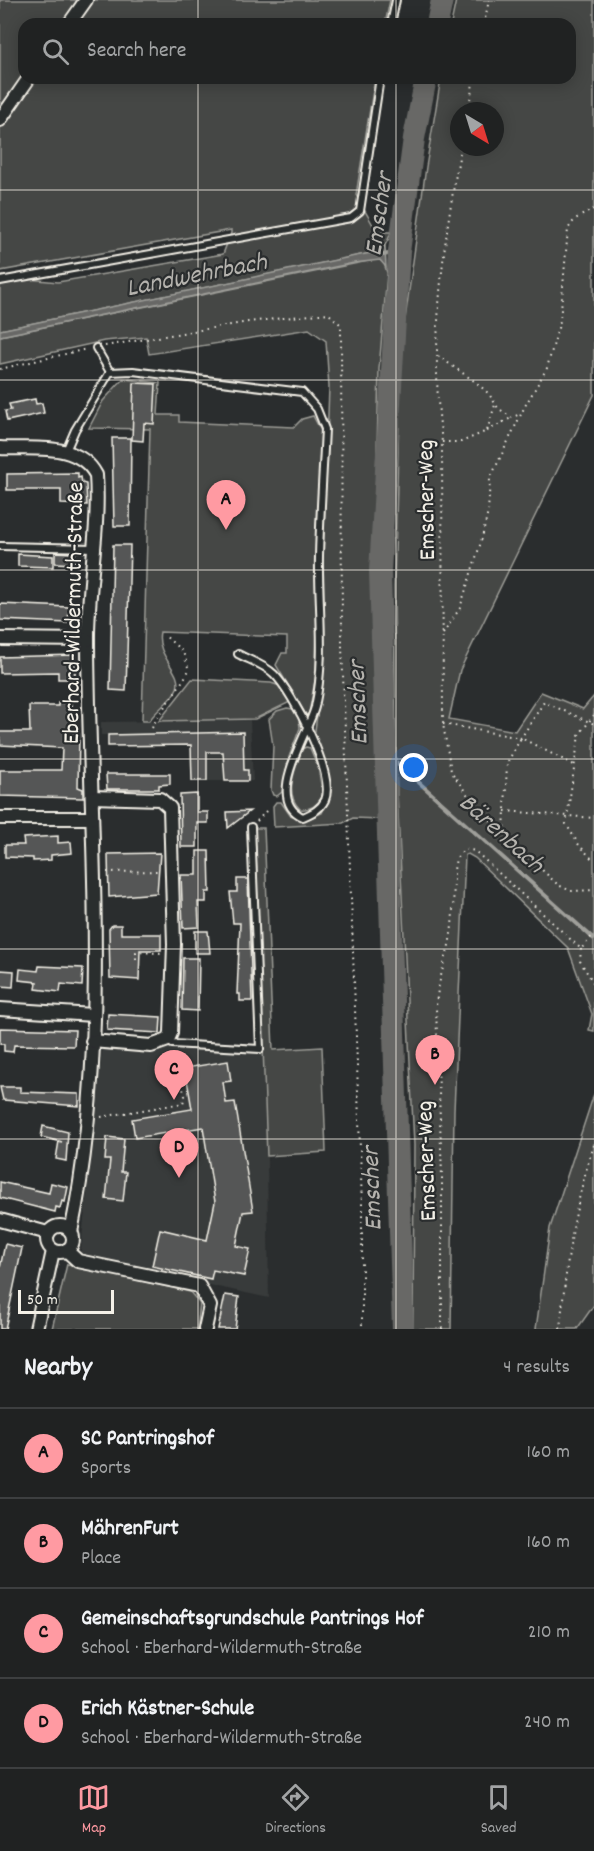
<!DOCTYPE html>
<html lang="en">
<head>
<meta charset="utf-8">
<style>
	body { margin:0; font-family:Dekko,sans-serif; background:#282a2a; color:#f1f3f6 }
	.compass { position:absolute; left:450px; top:102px; width:54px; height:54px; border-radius:50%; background:#202222; box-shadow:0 3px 15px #0003; rotate:142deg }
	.scale { position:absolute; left:18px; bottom:15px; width:96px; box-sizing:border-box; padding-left:6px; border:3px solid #f4f1e8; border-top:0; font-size:16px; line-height:21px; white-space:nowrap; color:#f4f1e8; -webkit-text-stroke:4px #2a2d2e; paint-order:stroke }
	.you { position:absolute; left:414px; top:768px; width:21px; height:21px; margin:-15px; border:4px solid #fff; border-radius:50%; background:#1a73e8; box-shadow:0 0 0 9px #1a73e833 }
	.badge { display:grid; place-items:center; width:39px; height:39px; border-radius:50%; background:#ff9aa2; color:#111; font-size:20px; font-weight:700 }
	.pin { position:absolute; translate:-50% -50px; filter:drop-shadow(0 2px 3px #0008) }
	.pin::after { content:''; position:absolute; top:32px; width:21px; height:18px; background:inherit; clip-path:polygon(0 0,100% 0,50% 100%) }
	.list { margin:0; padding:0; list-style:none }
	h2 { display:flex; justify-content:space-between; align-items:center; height:78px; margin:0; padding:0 24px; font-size:26px }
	h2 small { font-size:20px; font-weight:400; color:#a2a4a5 }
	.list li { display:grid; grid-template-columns:39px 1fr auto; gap:18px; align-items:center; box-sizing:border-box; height:90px; padding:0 24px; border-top:2px solid #3d3f40 }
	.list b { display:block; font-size:22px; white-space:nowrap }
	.list p { margin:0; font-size:20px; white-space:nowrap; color:#a2a4a5 }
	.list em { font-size:20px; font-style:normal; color:#a2a4a5 }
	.icon { flex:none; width:33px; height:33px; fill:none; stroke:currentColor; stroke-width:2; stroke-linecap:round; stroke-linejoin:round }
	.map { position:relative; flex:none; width:594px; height:1329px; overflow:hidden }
	.search { position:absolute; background:#202222; box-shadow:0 3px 15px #0003; left:18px; right:18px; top:18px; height:66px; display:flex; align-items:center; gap:15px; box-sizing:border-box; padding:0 21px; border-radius:18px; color:#a2a4a5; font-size:22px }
	.sheet { height:438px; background:#202222 }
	nav { display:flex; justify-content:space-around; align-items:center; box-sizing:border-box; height:84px; border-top:2px solid #3d3f40; background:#202222; font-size:16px; color:#a2a4a5 }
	nav a { display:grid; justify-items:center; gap:3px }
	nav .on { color:#ff9aa2 }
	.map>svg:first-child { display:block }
	.built { fill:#373a3a }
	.green { fill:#444645; stroke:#9c9c96; stroke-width:1.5; fill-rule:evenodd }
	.water { fill:#676866; stroke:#9f9f9a; stroke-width:1.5 }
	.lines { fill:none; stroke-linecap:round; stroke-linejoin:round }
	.stream { stroke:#9f9f9a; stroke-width:4 }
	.river { stroke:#676866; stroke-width:22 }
	.building { fill:#555756; stroke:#f4f1e8; stroke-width:1.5 }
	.lane-casing { stroke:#f4f1e8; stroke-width:10 }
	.street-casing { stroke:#f4f1e8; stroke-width:16 }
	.path { stroke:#f4f1e8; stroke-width:2; stroke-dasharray:1.5 4.5; stroke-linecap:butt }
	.lane { stroke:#2a2d2e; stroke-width:6 }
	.street { stroke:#2a2d2e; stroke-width:12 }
	.grid { fill:none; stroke:#f4f1e8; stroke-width:1.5; stroke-opacity:0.55 }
	.labels { text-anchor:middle; stroke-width:4.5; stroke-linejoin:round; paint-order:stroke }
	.street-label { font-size:24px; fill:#f4f1e8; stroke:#2a2d2e }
	.water-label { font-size:26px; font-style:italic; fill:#b5b3ae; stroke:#2a2d2e }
</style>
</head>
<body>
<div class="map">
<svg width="594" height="1329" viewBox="0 0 594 1329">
	<rect width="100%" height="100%" fill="#2a2d2e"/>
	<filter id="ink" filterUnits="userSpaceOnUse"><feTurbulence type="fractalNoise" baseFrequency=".0167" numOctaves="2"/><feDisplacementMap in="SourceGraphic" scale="12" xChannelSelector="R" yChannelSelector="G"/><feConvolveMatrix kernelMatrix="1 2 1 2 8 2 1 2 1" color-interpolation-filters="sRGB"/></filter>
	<g filter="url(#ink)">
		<g class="built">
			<path d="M250 720 253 781H192L191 745 108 746V735H101V722Z"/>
			<path d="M105 1047 153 1050 165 1047 263 1052 322 1047 326 1152 267 1156 269 1298 80 1257 102 1049Z"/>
		</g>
		<g class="green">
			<path d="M0 0H78L61 24H24V78L0 113Z"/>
			<path d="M92 0H390L385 24H75Z"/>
			<path d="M456 0H594V395L460 670 449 719 515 731 541 692 583 709 594 696V1031L589 1030 592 1014 568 948 475 858 468 854 465 855 454 1110 451 1329H413L414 1145 396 770 394 587 401 349 426 167 441 78H570V24H451ZM459 111H495V147H459Z"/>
			<path d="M35 78H375L356 195 377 232H391C388 241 385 248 376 252L0 330V285L28 279 58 282 223 254 231 233V230L0 271V126Z"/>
			<path d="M378 259 384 263 387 273 379 369 374 564 380 819 353 818 343 823 274 827 273 806 276 802H281L290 815 305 820 322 813 331 792 325 764 314 738 325 656 323 556 329 387 326 341 309 329 149 354 146 337 104 341 0 364V336Z"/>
			<path d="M123 379 160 383 158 415H179V422L294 427 302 419 313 416 321 431 316 675 309 713 306 715 276 665 282 653H287V637L160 632C155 656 183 672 177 688 171 702 157 709 149 721H142L150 429 89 428 103 401Z"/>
			<path d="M192 679 271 683 280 686 290 702 255 719 159 721Z"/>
			<path d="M287 708 293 709 299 719 300 728 289 757 282 792 277 796 273 795 271 790 273 746 269 719 277 711Z"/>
			<path d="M306 747 310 748 318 767 323 796C316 806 311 810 300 809 283 793 296 768 302 749Z"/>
			<path d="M255 828H264L273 1050 322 1047 326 1152 267 1156Z"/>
			<path d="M594 1094V1305L577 1329H536L550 1228Z"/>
			<path d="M67 1264 190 1292 200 1304 197 1329H52Z"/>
		</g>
		<path class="water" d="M385 246 386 267 380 260 354 263 0 336V330L355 256 376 252Z"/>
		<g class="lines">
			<g class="stream">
				<path d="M383 255 399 252"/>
				<path d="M386 753 594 939"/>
			</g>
			<g class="river">
				<path d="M437 24 442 0"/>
				<path d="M403 1329 380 571 399 252 414 138 426 78"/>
			</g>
		</g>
		<g class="building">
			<path d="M134 383 156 384 154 424 144 423 143 441 132 440Z"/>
			<path d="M35 399 36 404 42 403 44 413 7 421 5 411 11 410 9 404Z"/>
			<path d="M112 438H131L130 526H114Z"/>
			<path d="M78 473V478L81 477 82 483 86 484 87 505 61 504V490H7V474Z"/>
			<path d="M113 545H130L126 691 110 690Z"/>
			<path d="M55 552 75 553V564L55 563Z"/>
			<path d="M18 554 53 556V567L18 566Z"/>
			<path d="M0 604 69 607 68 623 0 620Z"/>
			<path d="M75 655V679H58V672L0 673V657Z"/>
			<path d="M58 703H71V734L79 735 78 787 83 789V798L0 796V770H61L62 748 0 745V732H30L29 706H58Z"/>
			<path d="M243 732 244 770H248V781H225L223 752H207V781H192L191 745 108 746V735Z"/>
			<path d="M106 774H170V784L159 785V789H107Z"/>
			<path d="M197 794V812H208V823H197V847H181L180 795Z"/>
			<path d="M250 811 228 828 227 812Z"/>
			<path d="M58 836V843L71 842 72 853 51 855V860L33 861V858L5 857V845H24L23 838Z"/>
			<path d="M197 851H209L210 892H206V902H198L199 927 183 928 181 875H197Z"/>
			<path d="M160 853 157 893 109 897 108 854Z"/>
			<path d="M237 879H248L252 1001H240V994H237L240 923H233L230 892H237Z"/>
			<path d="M112 925H121V934H161V950H140L139 980 110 978 109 929Z"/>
			<path d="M195 931H208L210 953H195Z"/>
			<path d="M183 958H199L198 1011 182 1010Z"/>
			<path d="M39 966 83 968 82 986 61 984 60 992 36 989 37 982 19 980 20 969 38 971Z"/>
			<path d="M0 970 14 971 13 987 0 986Z"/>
			<path d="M108 1014 161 1017 160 1033 107 1030Z"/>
			<path d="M0 1028 75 1030 74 1046 14 1045 13 1052 4 1051V1044H0Z"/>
			<path d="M228 1061 231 1081 223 1082 226 1103 235 1102 253 1211 243 1212 236 1246 250 1249 244 1276 213 1270 211 1279 152 1266 160 1229 207 1240 215 1202 203 1127 135 1138 132 1119 192 1109 185 1068Z"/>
			<path d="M0 1087H20V1092L79 1094V1106L3 1100Z"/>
			<path d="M43 1126 68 1132 66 1161 56 1159 59 1141 62 1142 41 1137Z"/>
			<path d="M107 1137 124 1139 121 1172H126L123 1201 106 1199 110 1160H105Z"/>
			<path d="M0 1182 49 1193 51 1183 68 1187 65 1202 62 1201 60 1208 56 1207 55 1212 0 1198Z"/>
			<path d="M5 1244 22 1248 5 1329H0V1268Z"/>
			<path d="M225 1295 239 1297 235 1329H218Z"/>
		</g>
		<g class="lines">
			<g class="lane-casing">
				<g id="lane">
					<path d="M391 24 396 0"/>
					<path d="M0 281 351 218 360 211 380 78"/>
					<path d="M96 348 110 372"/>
					<path d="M66 451 75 430 110 372 133 371 302 392 317 409 325 429C323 471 320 514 319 556 318 605 326 658 315 707 308 734 263 800 303 817 312 813 320 810 325 800 336 775 293 693 274 674 265 665 249 660 238 654"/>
					<path d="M0 546 94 548"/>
					<path d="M168 1040 172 1044 260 1049 251 827"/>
				</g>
			</g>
			<g class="street-casing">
				<g id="street">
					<path d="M69 24 86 0"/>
					<path d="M0 120 29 78"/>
					<path d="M0 448C33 450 78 441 96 475 100 531 87 587 88 643 89 836 111 1041 71 1232"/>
					<path d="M0 639 88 640"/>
					<path d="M92 797 160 799 170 808 174 944 171 1033 168 1040 151 1046 92 1041"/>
					<path d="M0 818H92"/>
					<path d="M0 1009 93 1015"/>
					<path d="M0 1220 48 1233"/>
					<circle cx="60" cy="1239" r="13"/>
					<path d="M66 1250 78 1261 199 1286 210 1306 205 1329"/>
					<path d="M36 1329 53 1251"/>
				</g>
			</g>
			<g class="path">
				<path d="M484 24 489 0"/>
				<path d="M468 111 474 78"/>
				<path d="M461 147C443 242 429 345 442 442L443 724 451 771 476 807 558 885 571 891 594 890"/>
				<path d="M105 346 248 322 328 313 341 325 342 646 362 1204V1329"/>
				<path d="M438 356 477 383 489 394 498 408 512 418 521 413"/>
				<path d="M0 369 87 349"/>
				<path d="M487 431 511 418"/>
				<path d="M442 442H461L487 431 495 405"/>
				<path d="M443 634 460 608 481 542 488 512 490 479 525 406 547 368 560 321 568 229 575 219 594 209"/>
				<path d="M594 715 579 735 566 824 579 845 594 861"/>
				<path d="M443 724 521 738 544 702 594 724"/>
				<path d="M152 728C161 708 178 691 189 670L183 652 164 635"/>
				<path d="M505 811 594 818"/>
				<path d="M257 821 267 810"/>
				<path d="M504 833 507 763 521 738 574 765"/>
				<path d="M107 872 161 871"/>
				<path d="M581 949 580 961 594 984"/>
				<path d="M136 959V952L163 953"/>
				<path d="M101 1117 183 1103 185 1096 173 1053"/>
				<path d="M442 1329V1176L436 1008C437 988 442 972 447 953 454 929 453 903 454 878 454 866 454 857 465 849L475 851 581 949 594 934"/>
				<path d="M560 1329C566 1267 574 1204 594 1145"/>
			</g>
			<use href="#lane" class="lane"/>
			<use href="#street" class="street"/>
		</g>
	</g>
	<path class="grid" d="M198 0V24M396 0V24M198 78V1329M396 78V1329M0 190H594M0 380H594M0 570H594M0 759H594M0 949H594M0 1139H594"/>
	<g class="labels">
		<g class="street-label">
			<text transform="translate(425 500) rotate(-91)" y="8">Emscher-Weg</text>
			<text transform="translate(72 613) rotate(-89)" y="8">Eberhard-Wildermuth-Straße</text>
			<text transform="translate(425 1161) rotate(-92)" y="8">Emscher-Weg</text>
		</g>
		<g class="water-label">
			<text transform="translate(377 214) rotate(-82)" y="9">Emscher</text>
			<text transform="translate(196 273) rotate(-11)" y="9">Landwehrbach</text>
			<text transform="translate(356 703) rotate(-92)" y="9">Emscher</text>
			<text transform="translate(503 832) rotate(42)" y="9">Bärenbach</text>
			<text transform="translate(370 1189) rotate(-92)" y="9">Emscher</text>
		</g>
	</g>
</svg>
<svg class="compass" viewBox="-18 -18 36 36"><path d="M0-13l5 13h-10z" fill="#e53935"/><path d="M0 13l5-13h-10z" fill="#a2a4a5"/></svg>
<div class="scale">50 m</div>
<div class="you"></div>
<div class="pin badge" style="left:226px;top:530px">A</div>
<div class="pin badge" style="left:435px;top:1085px">B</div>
<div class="pin badge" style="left:174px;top:1100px">C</div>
<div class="pin badge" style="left:179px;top:1178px">D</div>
<div class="search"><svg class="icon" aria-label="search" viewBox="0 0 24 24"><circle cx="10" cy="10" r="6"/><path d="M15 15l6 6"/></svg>Search here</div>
</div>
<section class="sheet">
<h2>Nearby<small>4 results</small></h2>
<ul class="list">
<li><span class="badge">A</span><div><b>SC Pantringshof</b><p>Sports</p></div><em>160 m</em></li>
<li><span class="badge">B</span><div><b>MährenFurt</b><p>Place</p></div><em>160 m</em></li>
<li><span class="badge">C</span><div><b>Gemeinschaftsgrundschule Pantrings Hof</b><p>School · Eberhard-Wildermuth-Straße</p></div><em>210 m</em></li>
<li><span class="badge">D</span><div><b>Erich Kästner-Schule</b><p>School · Eberhard-Wildermuth-Straße</p></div><em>240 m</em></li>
</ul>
</section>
<nav>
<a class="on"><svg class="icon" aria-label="map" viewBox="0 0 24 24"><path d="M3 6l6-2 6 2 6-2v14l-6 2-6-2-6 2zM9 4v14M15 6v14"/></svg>Map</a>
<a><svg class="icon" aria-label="directions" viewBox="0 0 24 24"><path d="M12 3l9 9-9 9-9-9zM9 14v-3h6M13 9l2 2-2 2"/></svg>Directions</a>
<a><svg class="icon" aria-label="saved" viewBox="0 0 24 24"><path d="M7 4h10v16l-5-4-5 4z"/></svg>Saved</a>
</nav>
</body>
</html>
